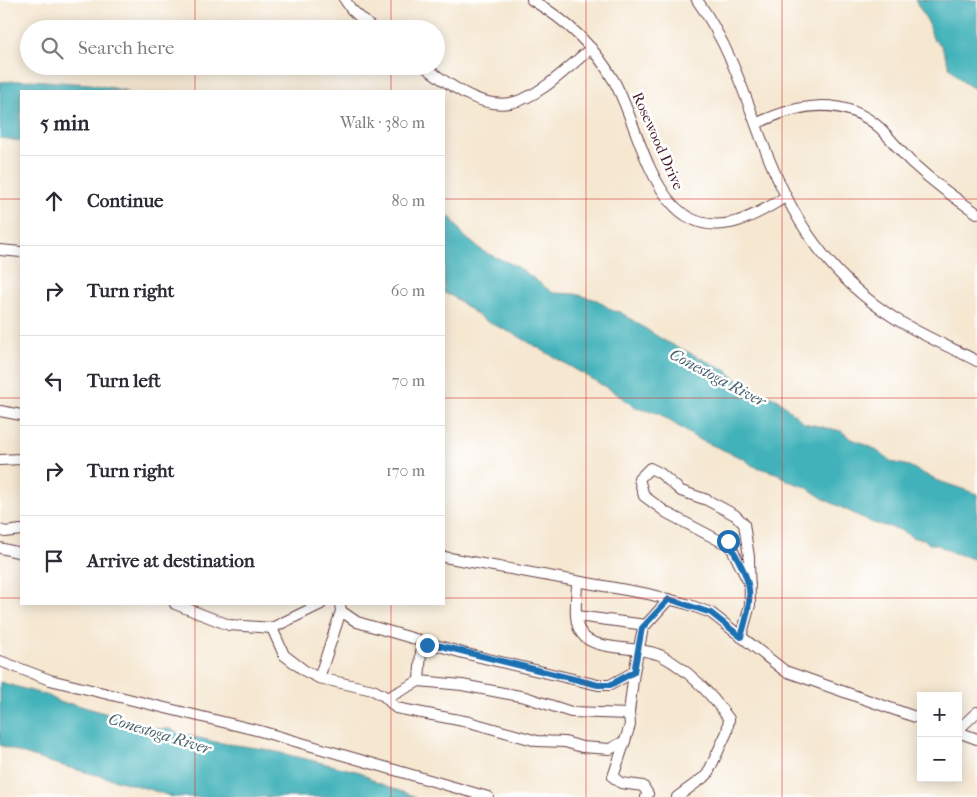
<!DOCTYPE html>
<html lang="en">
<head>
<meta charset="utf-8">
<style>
	body { margin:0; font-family:"IM FELL French Canon",serif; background:#f7f7f7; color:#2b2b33 }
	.controls { position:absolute; right:15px; bottom:15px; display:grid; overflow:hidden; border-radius:0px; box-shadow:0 2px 12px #0003 }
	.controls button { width:45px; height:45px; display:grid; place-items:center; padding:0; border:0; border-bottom:1px solid #e1e1e2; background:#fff; color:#2b2b33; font:25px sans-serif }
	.stop { position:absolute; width:15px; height:15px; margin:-11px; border:4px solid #1f6fb2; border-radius:50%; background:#fff }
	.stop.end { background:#1f6fb2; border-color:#fff; box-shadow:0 1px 5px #0008 }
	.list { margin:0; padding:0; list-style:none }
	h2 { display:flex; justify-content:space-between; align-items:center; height:65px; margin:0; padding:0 20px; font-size:21px }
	h2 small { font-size:16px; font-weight:400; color:#7c7c81 }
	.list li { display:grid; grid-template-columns:32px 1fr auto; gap:15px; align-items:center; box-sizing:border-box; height:90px; padding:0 20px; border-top:1px solid #e1e1e2 }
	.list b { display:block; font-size:19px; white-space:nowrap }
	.list em { font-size:16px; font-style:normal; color:#7c7c81 }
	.icon { flex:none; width:28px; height:28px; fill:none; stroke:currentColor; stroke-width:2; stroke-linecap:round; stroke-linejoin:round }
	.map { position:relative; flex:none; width:977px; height:797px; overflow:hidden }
	.search { position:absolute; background:#fff; box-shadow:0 2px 12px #0003; left:20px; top:20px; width:425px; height:55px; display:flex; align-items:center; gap:12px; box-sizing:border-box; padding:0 18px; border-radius:28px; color:#7c7c81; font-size:19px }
	.panel { position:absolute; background:#fff; box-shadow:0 2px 12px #0003; left:20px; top:90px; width:425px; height:515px; border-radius:0px }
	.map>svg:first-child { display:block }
	.water { fill:#42b2ba; stroke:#466872 }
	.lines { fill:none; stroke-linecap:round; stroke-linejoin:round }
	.minor-casing { stroke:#643d44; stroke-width:12 }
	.minor { stroke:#fff; stroke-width:10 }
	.route { stroke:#1f6fb2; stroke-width:6 }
	.grid { fill:none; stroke:#d62828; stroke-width:1; stroke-opacity:0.55 }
	.labels { text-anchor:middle; stroke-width:5; stroke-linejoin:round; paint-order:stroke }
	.street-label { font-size:15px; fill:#4a1f2b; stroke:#fff }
	.water-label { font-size:16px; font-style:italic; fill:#46616b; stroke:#fff }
</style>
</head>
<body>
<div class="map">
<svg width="977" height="797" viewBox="0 0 977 797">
	<rect width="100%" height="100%" fill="#fff"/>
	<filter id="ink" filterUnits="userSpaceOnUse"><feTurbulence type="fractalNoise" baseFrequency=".02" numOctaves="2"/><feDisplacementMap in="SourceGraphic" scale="10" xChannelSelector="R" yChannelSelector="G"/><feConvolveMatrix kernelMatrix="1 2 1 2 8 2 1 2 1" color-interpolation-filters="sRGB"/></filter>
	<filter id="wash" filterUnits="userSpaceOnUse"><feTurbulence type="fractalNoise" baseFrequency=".0096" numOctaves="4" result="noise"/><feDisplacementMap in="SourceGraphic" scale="20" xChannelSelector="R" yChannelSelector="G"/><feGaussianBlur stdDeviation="1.12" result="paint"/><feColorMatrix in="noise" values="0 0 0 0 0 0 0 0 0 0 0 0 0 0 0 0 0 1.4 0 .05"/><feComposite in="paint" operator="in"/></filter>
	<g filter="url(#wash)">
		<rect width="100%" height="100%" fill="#f5e7d0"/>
		<g class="water">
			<path d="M915 0H977V90L963 82 950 68 941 45 933 39 928 22Z"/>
			<path d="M30 80 90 84 128 91H21V141L0 138V82Z"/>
			<path d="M444 215 451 218 465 237 484 252 518 267 553 293 575 294 597 300 613 311 620 312 663 340 727 371 742 384 778 399 804 423 841 431 850 438 873 448 892 462 909 466 936 480 977 494V560L954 553 936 544H929L924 539 914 538 898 529 873 523 822 498 806 487 788 481 779 474 753 466 744 459 696 438 658 413 636 408 614 392 518 336 484 320 452 296 444 293Z"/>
			<path d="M0 682 49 696 61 703 74 704 159 729H171L175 732 215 742 264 749 360 772 376 782 416 797H173C116 777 56 768 0 745Z"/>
		</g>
	</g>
	<g filter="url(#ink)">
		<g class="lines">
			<g class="minor-casing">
				<g id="minor">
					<path d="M345 0 351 9 373 29"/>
					<path d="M532 0C566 20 595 47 614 81 643 132 655 246 738 221 755 216 770 206 786 197"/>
					<path d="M697 0C728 43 744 92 762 141 790 216 827 276 896 319 921 335 950 347 977 361"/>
					<path d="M424 66C503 127 522 109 591 48"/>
					<path d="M756 124C796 104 843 95 880 128 891 139 900 151 911 162 932 181 954 198 977 213"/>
					<path d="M0 250 21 252"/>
					<path d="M0 411 21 415"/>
					<path d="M0 460 21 459"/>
					<path d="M0 530 5 532 21 530"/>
					<path d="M0 548 21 553"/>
					<path d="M444 557 648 594 687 604 711 613 785 671 921 719"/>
					<path d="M577 582C577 597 572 622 582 634 594 652 641 645 662 656 688 670 712 695 729 719L727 732 707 775 677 797"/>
					<path d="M175 604 229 625 272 628 321 604"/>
					<path d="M341 611 357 622 463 653 598 685H610L634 672"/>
					<path d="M577 616 646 625"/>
					<path d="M272 628 284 655 305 671 319 678 373 690 384 696 396 708 469 722 537 741 565 742 582 747 610 749 625 741 630 725 629 712 634 672 643 628 669 599"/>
					<path d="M741 637 750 605 749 557 744 524 735 515 707 500 681 491 660 473 650 468 639 479 644 496 667 513 722 542 728 541 750 585"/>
					<path d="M0 661 50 680 260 731 488 797"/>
					<path d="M319 678 341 611 340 604"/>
					<path d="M419 681 421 652 429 643"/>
					<path d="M387 698 419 681 462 685 525 697 571 712 629 714"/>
					<path d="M958 730 977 712"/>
					<path d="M958 732 977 739"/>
					<path d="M625 741 613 777 621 783 643 786 648 794 646 797"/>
				</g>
			</g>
			<use href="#minor" class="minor"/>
		</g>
	</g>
	<g class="lines" filter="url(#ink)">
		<path class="route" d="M427 645 429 643 598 685H610L634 672 642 628 669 599 711 613 741 637C755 590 752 584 728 541"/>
	</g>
	<path class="grid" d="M195 0V29M391 0V29M586 0V797M782 0V797M195 66V91M391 66V91M0 199H21M444 199H977M0 398H21M444 398H977M0 598H21M444 598H977M195 604V797M391 604V797"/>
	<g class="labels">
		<g class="street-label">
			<text transform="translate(658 141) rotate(66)" y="5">Rosewood Drive</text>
		</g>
		<g class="water-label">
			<text transform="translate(718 377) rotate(28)" y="6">Conestoga River</text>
			<text transform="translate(160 733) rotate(17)" y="6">Conestoga River</text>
		</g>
	</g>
</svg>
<div class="controls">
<button>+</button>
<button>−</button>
</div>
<div class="stop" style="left:728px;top:541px"></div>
<div class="stop end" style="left:427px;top:645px"></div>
<div class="search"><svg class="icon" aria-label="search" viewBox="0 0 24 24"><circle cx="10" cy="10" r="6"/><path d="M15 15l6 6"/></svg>Search here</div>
<section class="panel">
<h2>5 min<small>Walk · 380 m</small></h2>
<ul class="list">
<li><svg class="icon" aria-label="ahead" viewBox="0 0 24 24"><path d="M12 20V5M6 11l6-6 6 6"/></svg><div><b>Continue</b></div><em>80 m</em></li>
<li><svg class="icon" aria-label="right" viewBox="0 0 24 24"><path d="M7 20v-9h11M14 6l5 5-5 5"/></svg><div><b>Turn right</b></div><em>60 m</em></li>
<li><svg class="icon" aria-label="left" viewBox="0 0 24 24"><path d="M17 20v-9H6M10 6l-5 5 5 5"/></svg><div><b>Turn left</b></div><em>70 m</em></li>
<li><svg class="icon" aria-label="right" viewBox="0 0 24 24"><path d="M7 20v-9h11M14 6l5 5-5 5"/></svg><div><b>Turn right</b></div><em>170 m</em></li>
<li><svg class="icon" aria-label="arrive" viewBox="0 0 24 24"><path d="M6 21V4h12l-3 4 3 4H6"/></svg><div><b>Arrive at destination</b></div></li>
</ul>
</section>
</div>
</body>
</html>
